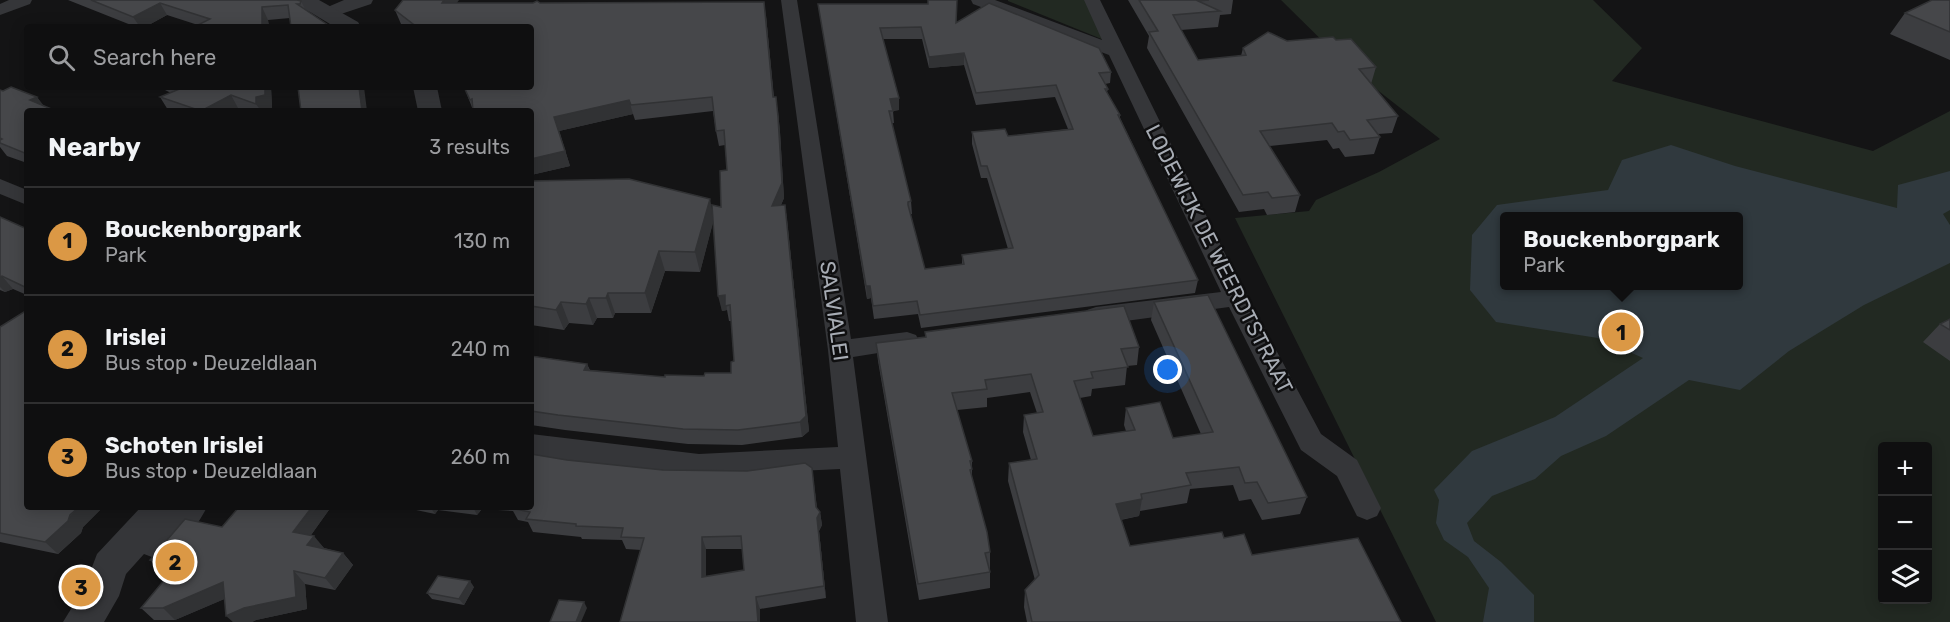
<!DOCTYPE html>
<html lang="en">
<head>
<meta charset="utf-8">
<style>
	body { margin:0; font-family:Rubik,sans-serif; background:#1d1d1e; color:#f1f3f6 }
	.controls { position:absolute; right:18px; bottom:18px; display:grid; overflow:hidden; border-radius:6px; box-shadow:0 3px 15px #0003 }
	.controls button { width:54px; height:54px; display:grid; place-items:center; padding:0; border:0; border-bottom:2px solid #2f2f30; background:#0f0f10; color:#f1f3f6; font:30px sans-serif }
	.you { position:absolute; left:1168px; top:370px; width:21px; height:21px; margin:-15px; border:4px solid #fff; border-radius:50%; background:#1a73e8; box-shadow:0 0 0 9px #1a73e833 }
	.badge { display:grid; place-items:center; width:39px; height:39px; border-radius:50%; background:#db9845; color:#111; font-size:20px; font-weight:700 }
	.pin { position:absolute; translate:-50% -50%; border:3px solid #fff; box-shadow:0 2px 6px #0006 }
	.popup { position:absolute; left:1500px; top:212px; width:243px; height:78px; box-sizing:border-box; display:grid; place-content:center; border-radius:6px; background:#0f0f10; filter:drop-shadow(0 2px 4px #0005); font-size:20px; white-space:nowrap; color:#9b9c9f }
	.popup b { font-size:22px; color:#f1f3f6 }
	.popup::after { content:''; position:absolute; left:50%; top:100%; margin-left:-12px; border:12px solid transparent; border-top-color:#0f0f10 }
	.list { margin:0; padding:0; list-style:none }
	h2 { display:flex; justify-content:space-between; align-items:center; height:78px; margin:0; padding:0 24px; font-size:26px }
	h2 small { font-size:20px; font-weight:400; color:#9b9c9f }
	.list li { display:grid; grid-template-columns:39px 1fr auto; gap:18px; align-items:center; box-sizing:border-box; height:108px; padding:0 24px; border-top:2px solid #2f2f30 }
	.list b { display:block; font-size:22px; white-space:nowrap }
	.list p { margin:0; font-size:20px; white-space:nowrap; color:#9b9c9f }
	.list em { font-size:20px; font-style:normal; color:#9b9c9f }
	.icon { flex:none; width:33px; height:33px; fill:none; stroke:currentColor; stroke-width:2; stroke-linecap:round; stroke-linejoin:round }
	.map { position:relative; flex:none; width:1950px; height:622px; overflow:hidden }
	.search { position:absolute; background:#0f0f10; box-shadow:0 3px 15px #0003; left:24px; top:24px; width:510px; height:66px; display:flex; align-items:center; gap:15px; box-sizing:border-box; padding:0 21px; border-radius:6px; color:#9b9c9f; font-size:22px }
	.panel { position:absolute; background:#0f0f10; box-shadow:0 3px 15px #0003; left:24px; top:108px; width:510px; height:402px; border-radius:6px }
	.map>svg:first-child { display:block }
	.green { fill:#222922; fill-rule:evenodd }
	.water { fill:#30393e; fill-rule:evenodd }
	.lines { fill:none; stroke-linecap:round; stroke-linejoin:round }
	.minor { fill:#353639; fill-rule:evenodd }
	.tertiary { fill:#353639; fill-rule:evenodd }
	.wall { fill:#3c3d40; fill-rule:evenodd }
	.shaded-wall { fill:#313234 }
	.building { fill:#46474a; stroke:#313234; stroke-width:1.5; fill-rule:evenodd }
	.labels { text-anchor:middle; stroke-width:5; stroke-linejoin:round; paint-order:stroke }
	.street-label { font-size:21px; fill:#a7acb4; stroke:#0f0f10 }
</style>
</head>
<body>
<div class="map">
<svg width="1950" height="622" viewBox="0 0 1950 622">
	<rect width="100%" height="100%" fill="#141415"/>
	<g class="green">
		<path d="M1008 0H1088L1109 42 1008 1Z"/>
		<path d="M1281 0H1593L1642 48 1612 81 1873 151 1950 111V622H1436L1235 218 1309 211 1316 200 1379 172 1440 139 1353 71ZM1504 216H1738V286H1504ZM1882 446H1928V600H1882Z"/>
	</g>
	<path class="water" d="M1671 145 1735 166 1897 208 1898 185 1950 171V210L1943 214 1950 225V263L1864 305 1789 351 1740 390 1689 380 1606 436 1561 456 1535 479 1492 496 1467 523 1474 541 1501 562 1534 595V622H1483L1489 588 1468 557 1444 540 1436 523 1439 500 1434 490 1472 451 1555 417 1643 358 1598 338 1496 322 1470 290 1472 235 1497 205 1608 190 1622 160ZM1738 216V286H1504V216Z"/>
	<g class="lines">
		<g class="minor">
			<path d="M9 0H32L30 4 0 15V4Z"/>
			<path d="M344 0H373L371 4 329 18 323 17 320 13 323 9Z"/>
			<path d="M781 0H797L851 339 907 332 916 335 919 341 916 347 853 357 888 622H856L840 469 699 476 531 456V434L699 454 838 447 828 350Z"/>
			<path d="M971 0H995L1102 40 1084 0H1100L1231 266 1321 434 1357 460 1381 508 1377 516 1367 520 1357 516 1337 476 1301 450 1229 307 1096 325 1087 322 1084 316 1087 310 1096 307 1221 292 1109 55 973 4Z"/>
			<path d="M0 179 27 190V205L0 194Z"/>
		</g>
		<g class="tertiary">
			<path d="M288 0H319L358 22 361 27H335L310 12 292 4Z"/>
			<path d="M413 87H437L442 111H418Z"/>
			<path d="M141 507H207C197 527 178 551 157 559L144 554 126 574 119 596 104 622H63L84 588 97 554Z"/>
		</g>
	</g>
	<g class="wall">
		<path d="M68 0H297L301 1 305 9 290 18 268 20 269 27H194L198 25 167 15 145 27H136Z"/>
		<path d="M1128 0H1233L1231 14 1220 15 1218 27 1181 30 1198 60 1241 56 1243 48 1287 41 1336 40 1376 67 1371 84 1398 116 1392 133 1378 134 1380 137 1374 154 1345 157 1339 148 1333 149 1327 140 1269 146 1300 195 1295 212 1267 215 1264 209 1239 212 1147 48 1149 36Z"/>
		<path d="M1950 0V60L1890 34 1905 13Z"/>
		<path d="M457 3H540L766 16 774 97 778 111 780 132 784 198 781 205H785L787 220 809 431 802 437 742 445 688 444 565 430 531 425V352L533 356 587 364 590 370 665 377 704 376 731 373 734 361 731 321H729L727 310 722 311 713 222 700 272 665 271 651 313H615L613 318H597L593 325 569 323 564 330 531 325V181L713 214 721 207 727 170 725 145 719 146 716 131 713 111 635 120 633 114 559 131 570 166 531 175V111L473 110 466 92 531 27H405L401 24 395 10Z"/>
		<path d="M818 4H928L957 23 1111 72 1110 83 1105 84 1108 89 1107 92 1120 115V118L1198 280 1195 293 921 328 918 314 874 319 871 298 867 299ZM883 39H922L929 68 964 65 976 105 1055 97 1068 129 1008 136 972 132V144L981 178H987L1008 249 962 255V265L925 269 910 214H912L911 201 892 123H894L893 111 899 110Z"/>
		<path d="M163 87H271L272 108 264 111H247L238 108 233 111H171L168 110 160 97 171 93 165 90Z"/>
		<path d="M0 90 37 97 43 106 27 111V163L7 156 0 147Z"/>
		<path d="M0 217 27 229V295L13 289 5 292 0 290Z"/>
		<path d="M1154 302 1307 497 1300 514 1262 520 1251 499 1239 501 1233 485 1190 489 1187 503 1140 511 1139 516 1121 520 1130 546 1224 538 1252 555 1401 622H1027L1024 607 1025 590 1035 580 1008 481 1009 463 1031 460 1023 432 1024 415 1037 413 1030 392 987 398V407L957 410 972 461V479L990 552V588L919 600 878 361 876 343 925 337V332L1139 347 1137 365 1127 366 1125 385 1092 389 1091 396 1080 398 1093 436 1126 431 1124 425 1126 408 1173 438 1201 434 1151 320Z"/>
		<path d="M1950 319V361L1923 342 1940 324Z"/>
		<path d="M0 327 27 507H103L83 527 81 533 58 554 0 542Z"/>
		<path d="M567 460 663 470 747 471 812 468 817 509 820 512 822 525 819 531 826 598 760 609 641 550 626 549 622 540 582 539 581 537 533 532 528 522 518 520 513 511 482 509 477 515 438 510 435 514 402 507H531ZM706 549H742L744 570 706 577Z"/>
		<path d="M331 507 311 535 324 548 343 553 353 565 335 590 305 584 307 609 256 620 252 622H233L224 599 175 620H154L141 608 169 574 163 572 150 560 222 527Z"/>
		<path d="M474 587 464 605 432 599 427 593Z"/>
	</g>
	<g class="shaded-wall">
		<path d="M444 0H459L447 17 442 3Z"/>
		<path d="M764 2 766 16 775 112 773 97Z"/>
		<path d="M160 3 167 15 145 27H140L133 17Z"/>
		<path d="M262 7 268 20 269 27H262Z"/>
		<path d="M964 53V65L929 68V57Z"/>
		<path d="M265 87H271L272 108 264 111H261L256 104V97Z"/>
		<path d="M359 87H364L367 111H362Z"/>
		<path d="M231 95 238 108 233 111H201Z"/>
		<path d="M37 97 47 110 30 100Z"/>
		<path d="M776 97 780 132 784 198 774 221 772 206Z"/>
		<path d="M899 98V110L891 111 890 99Z"/>
		<path d="M629 100 633 114 559 131 570 166 531 175V159L554 117Z"/>
		<path d="M710 199 714 219 700 272 695 252Z"/>
		<path d="M785 205 787 220 809 431 802 437 800 422Z"/>
		<path d="M659 251 665 271 651 313 645 293Z"/>
		<path d="M2 276 13 289 5 292 0 287V277Z"/>
		<path d="M866 286H870L871 298 867 299Z"/>
		<path d="M608 293 615 313 613 318 606 298Z"/>
		<path d="M725 295 727 310 722 311 718 296Z"/>
		<path d="M589 298 597 318 593 325 586 304Z"/>
		<path d="M561 302 569 323 564 330 556 310Z"/>
		<path d="M587 364 593 379 584 370Z"/>
		<path d="M812 468 818 516 820 512 822 525 819 531 826 598 824 586Z"/>
		<path d="M1142 499 1139 516 1113 521 1116 504Z"/>
		<path d="M79 507H103L83 527 81 533 58 554 45 542Z"/>
		<path d="M312 507H331L304 545 293 532Z"/>
		<path d="M430 507H436L438 510 435 514Z"/>
		<path d="M473 507H481L482 509 477 515Z"/>
		<path d="M314 536 324 548 307 545Z"/>
		<path d="M702 537 706 549V590L702 577Z"/>
		<path d="M343 553 353 565 335 590 325 578Z"/>
		<path d="M294 571 305 584 307 609 256 620 252 622H233L226 616Z"/>
		<path d="M470 581 474 587 464 605 459 599Z"/>
		<path d="M223 582 234 595 175 620 163 608Z"/>
		<path d="M756 597 760 609V622H758Z"/>
		<path d="M584 602 587 608 581 622H576Z"/>
	</g>
	<g class="building">
		<path d="M91 0H297L301 1 300 4H297L331 27H291L288 5 262 7V27H194L210 19 160 3 133 17Z"/>
		<path d="M403 0H444L442 3H533L537 1 540 3 764 2 773 97H776L778 117 782 183 772 206 785 205 806 416 800 422 738 430 683 429 558 415 531 411V356L587 364 584 370 665 377V375L704 376 705 373H731V362L734 361 730 305 725 306V295L718 296 712 205 721 207 720 171 727 170 724 130 716 131 712 97 631 105 629 100 554 117 565 151 531 159V111H473L472 99 470 100 464 87H531V27H417L395 10Z"/>
		<path d="M928 0H957L956 23 989 3 1099 48 1111 72 1099 73 1108 89H1105L1120 115H1118L1198 280 920 315 917 301 873 306 870 286H866L818 4H928ZM921 27 929 57 964 53 976 93 1056 85 1073 129 1008 136 1005 129 972 132 981 166H987L1013 248 962 255 964 264 925 269 908 205V202L911 201 889 111H893L890 99 899 98 880 28Z"/>
		<path d="M1139 0H1209L1198 1 1220 11 1173 15 1198 60 1246 55 1243 48 1268 32 1287 41 1333 37 1336 40 1351 39 1376 67 1359 69 1398 116 1367 120 1380 137 1350 140 1344 131 1338 132 1332 123 1260 131 1300 195 1272 198 1268 192 1243 195 1149 32 1158 31Z"/>
		<path d="M1932 0H1950V32L1905 13Z"/>
		<path d="M11 87 37 97 30 100 56 111H27V154L0 143V140L2 139 0 138V90L3 91Z"/>
		<path d="M180 87H265V95L256 97V104L231 95 201 111 160 97 182 88Z"/>
		<path d="M298 87H359L362 111H301Z"/>
		<path d="M629 179 710 199 695 252 659 251 645 293H608L606 298H589L586 304 561 302 556 310 531 306V181Z"/>
		<path d="M0 217 27 229V288L2 276 0 277Z"/>
		<path d="M1208 295 1307 497 1268 503 1257 482 1245 483 1239 467 1186 473 1191 485 1141 494 1142 499 1116 504 1130 546 1222 532 1224 538 1244 534 1252 555 1358 538 1401 622H1032L1025 590 1039 575 1009 463 1037 459 1024 415 1043 412 1031 374 985 380 987 389 952 393 972 461H970L972 469 970 470 987 532 990 552 985 553 990 572 918 584 876 343 926 337 925 332 1124 306 1139 347 1121 349 1128 367 1091 372 1093 378 1074 381 1093 436 1135 430 1126 408 1160 402 1173 438 1213 432 1154 302Z"/>
		<path d="M27 310V507H79L70 515 68 521 45 542 0 533V327Z"/>
		<path d="M1950 319V330L1940 324Z"/>
		<path d="M531 454 567 460 663 470 747 471 805 463 812 468 816 507 820 512 817 518 824 586 756 597 758 622H620L644 538 621 537 623 528 576 526V524L526 519 530 512 511 508 531 507ZM741 536 744 570 702 577V537Z"/>
		<path d="M239 507H312L293 532 314 536 307 545 343 553 325 578 294 571 296 597 244 608 226 616 223 582 163 608H141L176 566 150 560 185 519 222 527Z"/>
		<path d="M438 576 470 581 459 599 427 593Z"/>
		<path d="M559 600 584 602 576 622H550Z"/>
	</g>
	<g class="labels">
		<g class="street-label">
			<text transform="translate(1219 259) rotate(63)" y="7">LODEWIJK DE WEERDTSTRAAT</text>
			<text transform="translate(834 311) rotate(82)" y="7">SALVIALEI</text>
		</g>
	</g>
</svg>
<div class="controls">
<button>+</button>
<button>−</button>
<button><svg class="icon" aria-label="layers" viewBox="0 0 24 24"><path d="M12 4l9 5-9 5-9-5zM3 14l9 5 9-5"/></svg></button>
</div>
<div class="you"></div>
<div class="pin badge" style="left:1621px;top:332px">1</div>
<div class="popup"><b>Bouckenborgpark</b>Park</div>
<div class="pin badge" style="left:175px;top:562px">2</div>
<div class="pin badge" style="left:81px;top:587px">3</div>
<div class="search"><svg class="icon" aria-label="search" viewBox="0 0 24 24"><circle cx="10" cy="10" r="6"/><path d="M15 15l6 6"/></svg>Search here</div>
<section class="panel">
<h2>Nearby<small>3 results</small></h2>
<ul class="list">
<li><span class="badge">1</span><div><b>Bouckenborgpark</b><p>Park</p></div><em>130 m</em></li>
<li><span class="badge">2</span><div><b>Irislei</b><p>Bus stop · Deuzeldlaan</p></div><em>240 m</em></li>
<li><span class="badge">3</span><div><b>Schoten Irislei</b><p>Bus stop · Deuzeldlaan</p></div><em>260 m</em></li>
</ul>
</section>
</div>
</body>
</html>
